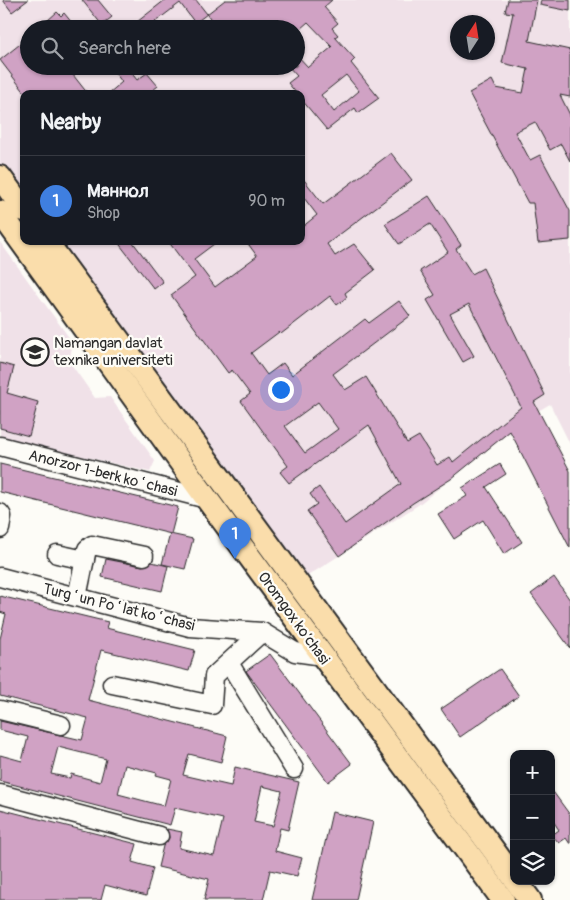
<!DOCTYPE html>
<html lang="en">
<head>
<meta charset="utf-8">
<style>
	body { margin:0; font-family:Pangolin,sans-serif; background:#242831; color:#f1f3f6 }
	.controls { position:absolute; right:15px; bottom:15px; display:grid; overflow:hidden; border-radius:10px; box-shadow:0 1px 4px #0004 }
	.controls button { width:45px; height:45px; display:grid; place-items:center; padding:0; border:0; border-bottom:1px solid #363941; background:#171b24; color:#f1f3f6; font:25px sans-serif }
	.compass { position:absolute; left:450px; top:15px; width:45px; height:45px; border-radius:50%; background:#171b24; box-shadow:0 1px 4px #0004; rotate:12deg }
	.you { position:absolute; left:280px; top:389px; width:18px; height:18px; margin:-12px; border:4px solid #fff; border-radius:50%; background:#1a73e8; box-shadow:0 0 0 8px #1a73e833 }
	.badge { display:grid; place-items:center; width:32px; height:32px; border-radius:50%; background:#98999b; color:#fff; font-size:16px; font-weight:700 }
	.pin { position:absolute; translate:-50% -41px; filter:drop-shadow(0 1px 2px #0008) }
	.pin::after { content:''; position:absolute; top:26px; width:18px; height:15px; background:inherit; clip-path:polygon(0 0,100% 0,50% 100%) }
	.list { margin:0; padding:0; list-style:none }
	h2 { display:flex; justify-content:space-between; align-items:center; height:65px; margin:0; padding:0 20px; font-size:21px }
	h2 small { font-size:16px; font-weight:400; color:#9ea1a6 }
	.list li { display:grid; grid-template-columns:32px 1fr auto; gap:15px; align-items:center; box-sizing:border-box; height:90px; padding:0 20px; border-top:1px solid #363941 }
	.list b { display:block; font-size:19px; white-space:nowrap }
	.list p { margin:0; font-size:16px; white-space:nowrap; color:#9ea1a6 }
	.list em { font-size:16px; font-style:normal; color:#9ea1a6 }
	.icon { flex:none; width:28px; height:28px; fill:none; stroke:currentColor; stroke-width:2; stroke-linecap:round; stroke-linejoin:round }
	.map { position:relative; flex:none; width:570px; height:900px; overflow:hidden }
	.search { position:absolute; background:#171b24; box-shadow:0 1px 4px #0004; left:20px; top:20px; width:285px; height:55px; display:flex; align-items:center; gap:12px; box-sizing:border-box; padding:0 18px; border-radius:28px; color:#9ea1a6; font-size:19px }
	.panel { position:absolute; background:#171b24; box-shadow:0 1px 4px #0004; left:20px; top:90px; width:285px; height:155px; border-radius:10px }
	.map>svg:first-child { display:block }
	.built { fill:#f0e1e8; fill-rule:evenodd }
	.building { fill:#d0a2c4; stroke:#2b2b2b; fill-rule:evenodd }
	.lines { fill:none; stroke-linecap:round; stroke-linejoin:round }
	.minor-casing { stroke:#2b2b2b; stroke-width:21 }
	.major-casing { stroke:#2b2b2b; stroke-width:26 }
	.minor { stroke:#fdfcf7; stroke-width:18 }
	.major { stroke:#faddab; stroke-width:22 }
	.labels { text-anchor:middle; stroke-width:4.5; stroke-linejoin:round; paint-order:stroke }
	.poi-label { font-size:15px; fill:#2b2b2b; stroke:#fdfcf7; text-anchor:start }
	.street-label { font-size:15px; fill:#2b2b2b; stroke:#fdfcf7 }
</style>
</head>
<body>
<div class="map">
<svg width="570" height="900" viewBox="0 0 570 900">
	<rect width="100%" height="100%" fill="#fdfcf7"/>
	<filter id="ink" filterUnits="userSpaceOnUse"><feTurbulence type="fractalNoise" baseFrequency=".02" numOctaves="2"/><feDisplacementMap in="SourceGraphic" scale="10" xChannelSelector="R" yChannelSelector="G"/><feConvolveMatrix kernelMatrix="1 2 1 2 8 2 1 2 1" color-interpolation-filters="sRGB"/></filter>
	<g filter="url(#ink)">
		<g class="built">
			<path d="M0 0H570V444L550 404 533 414 418 505 306 577 54 241H301V94H24V199L0 165ZM458 22H488V52H458ZM29 29H296V66H29Z"/>
			<path d="M0 242 73 343 69 361 95 398 110 397 155 461 150 472 0 437Z"/>
		</g>
		<g class="building">
			<path d="M3 0H28L12 12Z"/>
			<path d="M82 0H98L112 17 102 25Z"/>
			<path d="M165 0H196L207 14 195 23 180 3 155 22 160 29H128Z"/>
			<path d="M225 0H332L324 7 338 23 332 28 338 35 335 37 355 59 351 63 379 98 358 113 355 108 327 130 301 99V94H297L288 83 297 76 288 66H296V54L308 67 332 47 308 22 300 29H246L240 22 232 29H218L207 14ZM346 75 359 91 334 112 321 95Z"/>
			<path d="M508 0H537L529 41 570 50V97L560 95 570 115V161L561 144 550 150 535 122 515 132 530 160 540 155 570 211V240L538 243 533 203H528L469 93 492 80 496 88 523 93 528 69 502 63 513 13 505 12Z"/>
			<path d="M541 0H570V11L540 5Z"/>
			<path d="M57 12 61 16 64 13 77 29H53L47 21Z"/>
			<path d="M29 37V66H66L88 94H26L0 60Z"/>
			<path d="M110 66H126L137 80 147 73 158 86 148 94H108L122 82Z"/>
			<path d="M391 153 412 180 327 244 335 256 354 244 375 270 345 293 347 297 337 305 330 296 281 334 279 332 251 353 267 375 283 363 292 375 365 319 369 323 399 301 410 316 333 374 345 390 366 377 407 443 419 436 437 465 450 457 453 462 521 407 469 304 450 314 474 356 463 362 427 300 435 295 420 271 448 252 430 224 399 244 385 224 429 196 461 245 456 249 472 274 483 268 545 395 534 402 570 471V548L510 431 451 479 413 503 339 556 307 511 317 504 310 494 319 487 345 524 401 484 369 425 289 483 280 472 288 466 241 401 250 394 232 370 228 373 171 295 195 277 168 241H218L194 259 215 287 257 256 246 241H301V228L317 215 301 194V176L323 204ZM318 402 338 429 305 453 285 426Z"/>
			<path d="M117 241H132L163 282 154 289Z"/>
			<path d="M0 363 14 367 7 393 38 402 29 436 0 428Z"/>
			<path d="M0 464 178 507 171 534 0 492Z"/>
			<path d="M500 464 506 474 486 487 522 542 504 554 483 520 454 539 438 514 467 496 462 488Z"/>
			<path d="M170 534 193 539 185 569 162 564Z"/>
			<path d="M106 559 142 566 152 562 168 566 162 591 102 577Z"/>
			<path d="M554 577 570 600V648L531 594Z"/>
			<path d="M0 596 108 622 106 628 195 650 189 671 101 650 88 700 227 736 221 762 189 754 183 775 231 786 235 767 299 782 288 830 280 828 275 851 302 858 297 876 270 870 263 900H204L209 879 158 867 163 846 169 838 167 829 182 832 179 848 214 856 223 819 175 808 170 825 0 781V755L22 761 28 737 0 730V721L82 740 88 718 0 696V639L6 614 0 612ZM58 747 106 759 100 782 71 774 70 778 51 774ZM125 765 157 773 156 775 171 779 164 806 118 794ZM262 786 282 791 273 826 254 822Z"/>
			<path d="M270 654 352 764 328 782 246 671Z"/>
			<path d="M500 669 519 696 460 737 441 709Z"/>
			<path d="M551 789 570 815V844L566 838 559 843 552 835 559 830 551 818Z"/>
			<path d="M0 809 137 844 132 862 153 868 146 896 105 885 101 900H0Z"/>
			<path d="M332 812 373 822 356 900H312Z"/>
		</g>
		<g class="lines">
			<g class="minor-casing">
				<g id="minor">
					<path d="M0 446 207 499"/>
					<path d="M0 513 2 516 0 529"/>
					<path d="M57 554 85 560"/>
					<path d="M0 577 190 627 262 632 295 652 323 656"/>
					<path d="M77 597 87 549 92 545 144 556"/>
					<path d="M229 663 294 769"/>
					<path d="M112 684 212 705 214 676 262 632"/>
					<path d="M0 710 61 725"/>
					<path d="M0 794 159 836"/>
				</g>
			</g>
			<g class="major-casing">
				<g id="major">
					<path d="M0 177 24 210"/>
					<path d="M0 212 207 499 503 900"/>
					<path d="M46 241 514 878"/>
					<path d="M516 881 530 900"/>
				</g>
			</g>
			<use href="#minor" class="minor"/>
			<use href="#major" class="major"/>
		</g>
	</g>
	<defs>
		<g id="university-ring" transform="scale(1.4375)"><circle r="9.5" fill="#fdfcf7" stroke="#2b2b2b" stroke-width="1.5"/><path d="M0-5L7-2L0 1L-7-2ZM-4 1L0 2.5L4 1V4Q0 6-4 4Z" fill="#2b2b2b"/></g>
	</defs>
	<g fill-rule="evenodd">
		<use href="#university-ring" x="35" y="352"/>
	</g>
	<g class="labels">
		<g class="poi-label">
			<text x="54" y="348">Namangan davlat<tspan x="54" dy="17">texnika universiteti</tspan></text>
		</g>
		<g class="street-label">
			<text transform="translate(103 473) rotate(14)" y="5">Anorzor 1-berk koʻchasi</text>
			<text transform="translate(119 607) rotate(14)" y="5">Turgʻun Poʻlat koʻchasi</text>
			<text transform="translate(294 618) rotate(54)" y="5">Oromgox ko‘chasi</text>
		</g>
	</g>
</svg>
<div class="controls">
<button>+</button>
<button>−</button>
<button><svg class="icon" aria-label="layers" viewBox="0 0 24 24"><path d="M12 4l9 5-9 5-9-5zM3 14l9 5 9-5"/></svg></button>
</div>
<svg class="compass" viewBox="-18 -18 36 36"><path d="M0-13l5 13h-10z" fill="#e53935"/><path d="M0 13l5-13h-10z" fill="#9ea1a6"/></svg>
<div class="you"></div>
<div class="pin badge" style="left:235px;top:559px;background:#3f7fe0">1</div>
<div class="search"><svg class="icon" aria-label="search" viewBox="0 0 24 24"><circle cx="10" cy="10" r="6"/><path d="M15 15l6 6"/></svg>Search here</div>
<section class="panel">
<h2>Nearby<small></small></h2>
<ul class="list">
<li><span class="badge" style="background:#3f7fe0">1</span><div><b>Маннол</b><p>Shop</p></div><em>90 m</em></li>
</ul>
</section>
</div>
</body>
</html>
